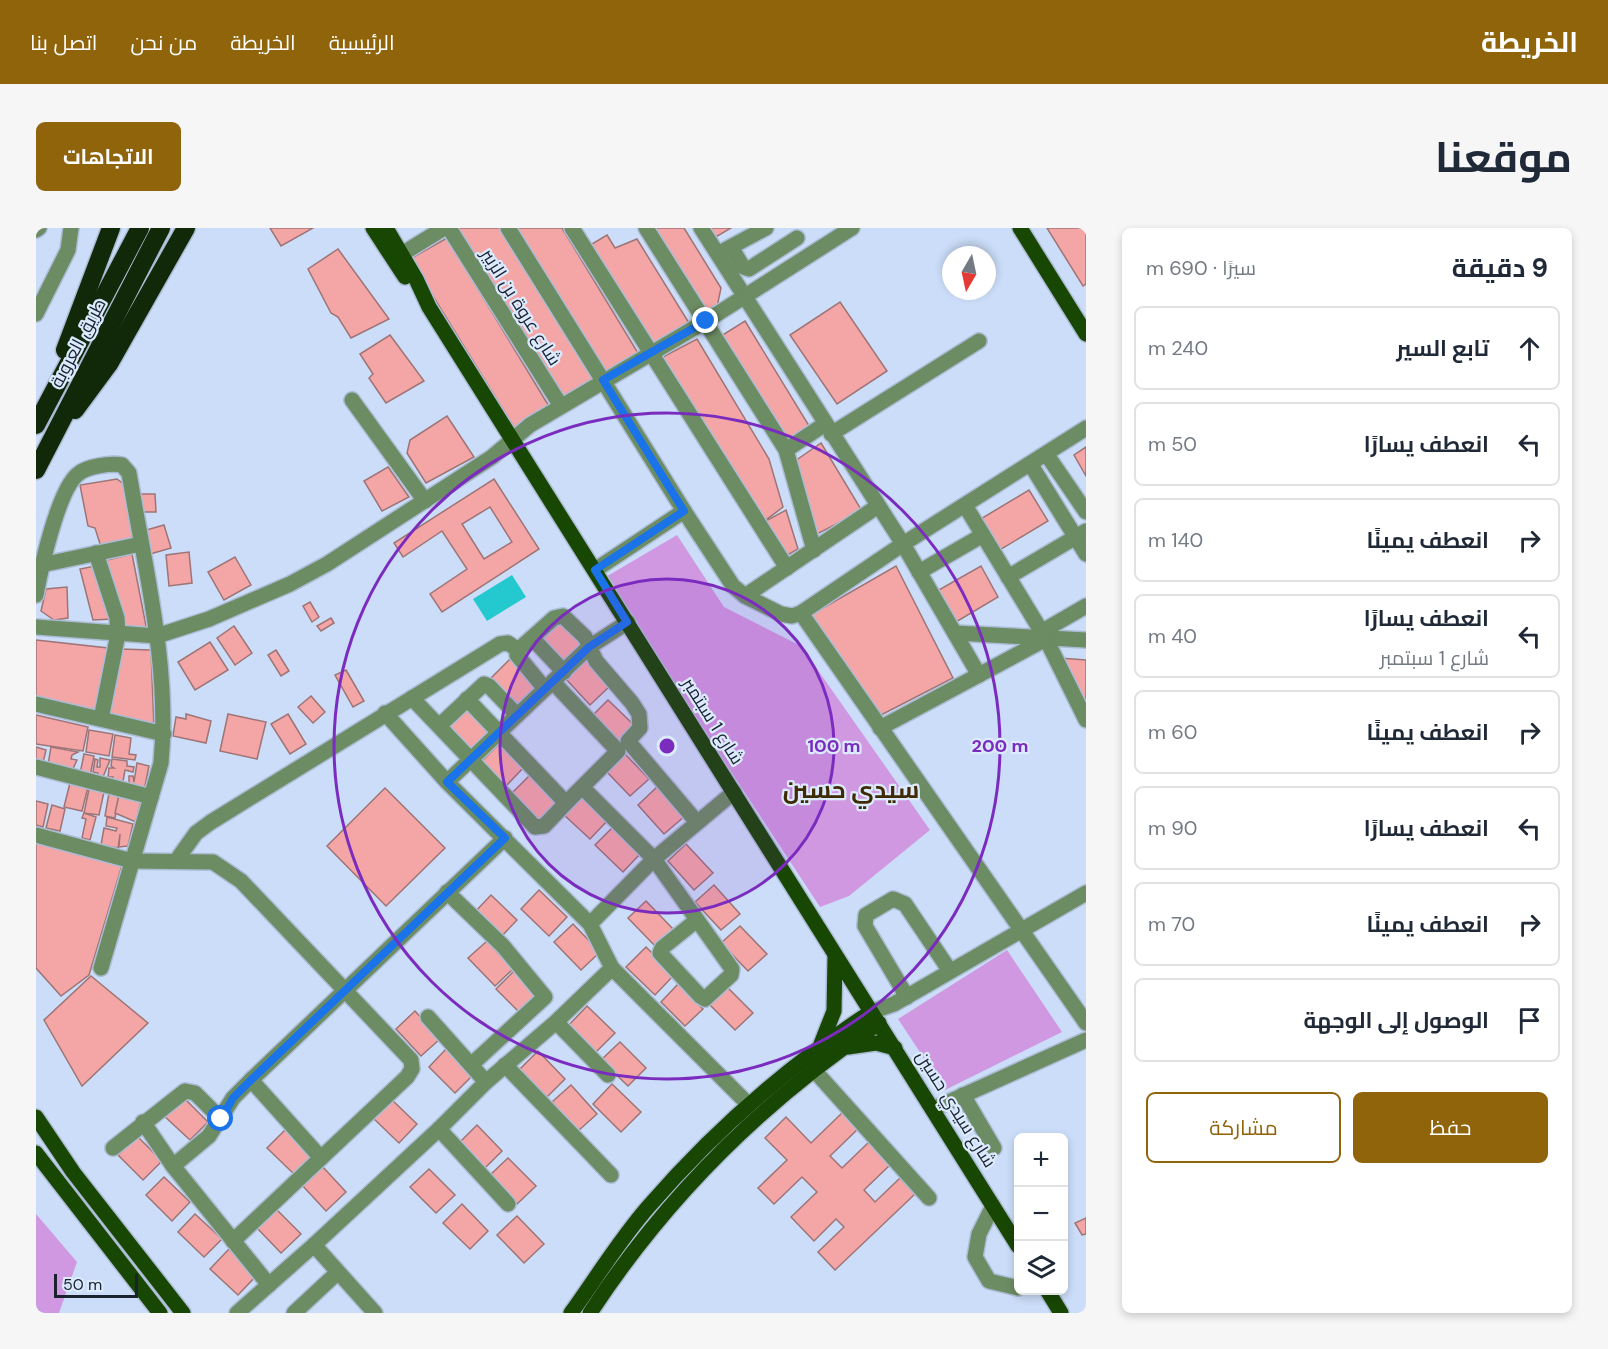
<!DOCTYPE html>
<html lang="ar">
<head>
<meta charset="utf-8">
<style>
	body { margin:0; font-family:"DM Sans",Cairo,sans-serif; background:#f6f6f7; color:#1f2937; direction:rtl }
	.controls { position:absolute; right:18px; bottom:18px; display:grid; overflow:hidden; border-radius:9px; box-shadow:0 3px 9px #0003 }
	.controls button { width:54px; height:54px; display:grid; place-items:center; padding:0; border:0; border-bottom:2px solid #e0e1e3; background:#fff; color:#1f2937; font:30px sans-serif }
	.compass { position:absolute; left:906px; top:18px; width:54px; height:54px; border-radius:50%; background:#fff; box-shadow:0 3px 9px #0003; rotate:189deg }
	.scale { position:absolute; left:18px; bottom:15px; width:84px; box-sizing:border-box; padding-left:6px; border:3px solid #1a222f; border-top:0; font-size:16px; line-height:21px; white-space:nowrap; color:#1a222f; -webkit-text-stroke:4px #dceafe; paint-order:stroke }
	.stop { position:absolute; width:18px; height:18px; margin:-14px; border:4px solid #1a73e8; border-radius:50%; background:#fff }
	.stop.end { background:#1a73e8; border-color:#fff; box-shadow:0 2px 6px #0008 }
	.list { margin:0; padding:0; list-style:none }
	h2 { display:flex; justify-content:space-between; align-items:center; height:78px; margin:0; padding:0 24px; font-size:26px }
	h2 small { font-size:20px; font-weight:400; color:#747a83 }
	.list li { display:grid; grid-template-columns:39px 1fr auto; gap:18px; align-items:center; box-sizing:border-box; height:84px; margin:0 12px 12px; padding:0 12px; border:2px solid #e0e1e3; border-radius:9px }
	.list b { display:block; font-size:22px; white-space:nowrap }
	.list p { margin:0; font-size:20px; white-space:nowrap; color:#747a83 }
	.list em { font-size:20px; font-style:normal; color:#747a83 }
	.actions { display:flex; gap:12px; padding:18px 24px }
	.actions a { flex:1; padding:14px 0; border:2px solid #8f640b; border-radius:9px; text-align:center; font-size:21px; color:#8f640b }
	.actions .main { background:#8f640b; color:#fff }
	.icon { flex:none; width:33px; height:33px; fill:none; stroke:currentColor; stroke-width:2; stroke-linecap:round; stroke-linejoin:round }
	.map { position:relative; flex:none; width:1050px; height:1085px; overflow:hidden; direction:ltr; border-radius:9px }
	header { display:flex; align-items:center; gap:36px; box-sizing:border-box; height:84px; padding:0 30px; background:#8f640b; color:#fff }
	header strong { font-size:28px }
	nav { display:flex; gap:33px; margin-inline-start:auto; font-size:21px }
	.intro { display:flex; align-items:center; justify-content:space-between; box-sizing:border-box; height:144px; padding:0 36px }
	h1 { margin:0; font-size:42px }
	.button { padding:15px 27px; border-radius:9px; background:#8f640b; color:#fff; font-size:21px; font-weight:700 }
	main { display:flex; gap:36px; padding:0 36px }
	aside { flex:1; background:#fff; border-radius:9px; box-shadow:0 3px 9px #0003 }
	.map>svg:first-child { display:block }
	.green { fill:#d198e2 }
	.water { fill:#23c9cf }
	.building { fill:#f4a6a7; stroke:#9e7475; stroke-width:1.5; fill-rule:evenodd }
	.lines { fill:none; stroke-linecap:round; stroke-linejoin:round }
	.minor-casing { stroke:#abbbd4; stroke-width:18 }
	.major-casing { stroke:#abbbd4; stroke-width:18 }
	.highway-casing { stroke:#abbbd4; stroke-width:21 }
	.minor { stroke:#6c8c63; stroke-width:15 }
	.major { stroke:#184603; stroke-width:15 }
	.highway { stroke:#112909; stroke-width:18 }
	.route { stroke:#1a73e8; stroke-width:8 }
	.ring { fill:none; stroke:#7b2cbf; stroke-width:3 }
	.labels { text-anchor:middle; stroke-width:4.5; stroke-linejoin:round; paint-order:stroke }
	.street-label { font-size:18px; fill:#1a222f; stroke:#dceafe }
	.district-label { font-size:24px; font-weight:bold; fill:#3e2a03; stroke:#dceafe }
	.centre { fill:#7b2cbf; stroke:#dceafe; stroke-width:3 }
	.ring-label { font-size:18px; text-anchor:middle; font-weight:bold; fill:#7b2cbf; stroke:#dceafe; stroke-width:4.5; stroke-linejoin:round; paint-order:stroke }
</style>
</head>
<body>
<header>
<strong>الخريطة</strong>
<nav><a>الرئيسية</a><a>الخريطة</a><a>من نحن</a><a>اتصل بنا</a></nav>
</header>
<div class="intro"><h1>موقعنا</h1><a class="button">الاتجاهات</a></div>
<main>
<aside>
<h2>9 دقيقة<small>سيرًا · 690 m</small></h2>
<ul class="list">
<li><svg class="icon" aria-label="ahead" viewBox="0 0 24 24"><path d="M12 20V5M6 11l6-6 6 6"/></svg><div><b>تابع السير</b></div><em>240 m</em></li>
<li><svg class="icon" aria-label="left" viewBox="0 0 24 24"><path d="M17 20v-9H6M10 6l-5 5 5 5"/></svg><div><b>انعطف يسارًا</b></div><em>50 m</em></li>
<li><svg class="icon" aria-label="right" viewBox="0 0 24 24"><path d="M7 20v-9h11M14 6l5 5-5 5"/></svg><div><b>انعطف يمينًا</b></div><em>140 m</em></li>
<li><svg class="icon" aria-label="left" viewBox="0 0 24 24"><path d="M17 20v-9H6M10 6l-5 5 5 5"/></svg><div><b>انعطف يسارًا</b><p>شارع 1 سبتمبر</p></div><em>40 m</em></li>
<li><svg class="icon" aria-label="right" viewBox="0 0 24 24"><path d="M7 20v-9h11M14 6l5 5-5 5"/></svg><div><b>انعطف يمينًا</b></div><em>60 m</em></li>
<li><svg class="icon" aria-label="left" viewBox="0 0 24 24"><path d="M17 20v-9H6M10 6l-5 5 5 5"/></svg><div><b>انعطف يسارًا</b></div><em>90 m</em></li>
<li><svg class="icon" aria-label="right" viewBox="0 0 24 24"><path d="M7 20v-9h11M14 6l5 5-5 5"/></svg><div><b>انعطف يمينًا</b></div><em>70 m</em></li>
<li><svg class="icon" aria-label="arrive" viewBox="0 0 24 24"><path d="M6 21V4h12l-3 4 3 4H6"/></svg><div><b>الوصول إلى الوجهة</b></div></li>
</ul>
<div class="actions"><a class="main">حفظ</a><a>مشاركة</a></div>
</aside>
<div class="map">
<svg width="1050" height="1085" viewBox="0 0 1050 1085">
	<rect width="100%" height="100%" fill="#cbddf8"/>
	<g class="green">
		<path d="M641 307 688 379 765 418 894 602 813 668 784 679 568 350Z"/>
		<path d="M971 722 1026 804 909 862 862 791Z"/>
		<path d="M0 986 41 1034 23 1085H0Z"/>
	</g>
	<path class="water" d="M476 347 490 369 451 393 437 371Z"/>
	<g class="building">
		<path d="M234 0H277L245 18Z"/>
		<path d="M420 0H465L557 151 522 172Z"/>
		<path d="M476 0H526L602 125 567 147Z"/>
		<path d="M616 0H648L685 60 681 79 672 87Z"/>
		<path d="M672 0H695L678 10Z"/>
		<path d="M1011 0H1050V56L1047 58Z"/>
		<path d="M571 7 579 20 601 11 653 95 615 119 551 19Z"/>
		<path d="M411 10 514 180 479 201 374 31Z"/>
		<path d="M302 21 353 91 315 110 302 89 295 85 272 41Z"/>
		<path d="M804 74 851 143 801 176 754 107Z"/>
		<path d="M709 93 775 201 751 216 685 108Z"/>
		<path d="M354 107 388 153 350 175 333 150 337 146 324 126Z"/>
		<path d="M661 111 733 231 747 279 726 295 623 131Z"/>
		<path d="M411 188 438 229 390 255 371 225 374 212Z"/>
		<path d="M785 215 826 283 781 306 759 233Z"/>
		<path d="M1050 219V248L1038 227Z"/>
		<path d="M352 239 373 269 346 283 328 253Z"/>
		<path d="M81 251 89 257 97 313 66 322 59 300 52 298 44 257Z"/>
		<path d="M458 251 503 321 406 384 394 366 431 341 406 303 367 329 358 315ZM454 279 476 314 448 331 426 296Z"/>
		<path d="M993 262 1012 293 962 323 943 292Z"/>
		<path d="M104 266H119L120 284H104Z"/>
		<path d="M750 282 762 321 748 329 726 295Z"/>
		<path d="M128 297 135 320 114 326 107 303Z"/>
		<path d="M153 324 156 355 133 358 130 327Z"/>
		<path d="M96 326 111 403H85L67 333Z"/>
		<path d="M199 329 215 357 188 372 172 344Z"/>
		<path d="M59 338 76 391 57 392 44 341Z"/>
		<path d="M860 338 917 450 843 488 773 388Z"/>
		<path d="M945 338 962 369 920 394 901 363Z"/>
		<path d="M31 359 32 390 18 392 5 383 10 361Z"/>
		<path d="M274 374 283 389 276 394 267 378Z"/>
		<path d="M295 390 298 395 285 403 281 398Z"/>
		<path d="M523 391 550 418 530 438 503 410Z"/>
		<path d="M198 398 216 425 199 437 181 410Z"/>
		<path d="M0 412 72 420 59 485 0 472Z"/>
		<path d="M174 414 192 442 159 462 142 434Z"/>
		<path d="M84 421 115 422 118 501 71 490Z"/>
		<path d="M240 422 253 443 245 448 232 427Z"/>
		<path d="M1024 430 1050 432V482Z"/>
		<path d="M474 431 501 459 480 479 453 452Z"/>
		<path d="M549 431 574 458 554 477 529 450Z"/>
		<path d="M310 442 328 473 317 479 299 447Z"/>
		<path d="M275 468 289 484 277 495 262 479Z"/>
		<path d="M572 472 599 498 580 516 554 490Z"/>
		<path d="M429 479 454 504 436 523 410 498Z"/>
		<path d="M150 486 175 493 170 515 137 508 140 489 150 491Z"/>
		<path d="M192 486 230 494 221 531 184 523Z"/>
		<path d="M252 486 270 516 254 526 235 496Z"/>
		<path d="M0 487 52 499 47 523 0 516Z"/>
		<path d="M53 502 77 506 73 528 50 524Z"/>
		<path d="M79 507 95 510 93 526 100 527 99 532 76 529Z"/>
		<path d="M464 515 489 538 470 558 445 534Z"/>
		<path d="M0 519 10 522 6 539 0 538Z"/>
		<path d="M15 519 42 524 36 527 35 531 41 532 35 545 12 537Z"/>
		<path d="M48 526 58 528 54 548 44 546Z"/>
		<path d="M589 526 613 551 594 568 571 544Z"/>
		<path d="M64 530 74 532 67 549 76 551 75 556 60 553 62 545 57 544 59 531 62 532 61 539H64Z"/>
		<path d="M76 531 91 533V538L98 539 97 544 89 542 86 559 76 558 77 549H72L73 540H78L75 538Z"/>
		<path d="M101 535 113 538 108 563 93 559V548H97L98 554Z"/>
		<path d="M494 547 521 574 502 593 475 566Z"/>
		<path d="M34 555 52 559 46 583 28 579Z"/>
		<path d="M622 558 649 588 628 606 602 577Z"/>
		<path d="M349 560 409 620 350 678 291 618Z"/>
		<path d="M53 561 68 564 63 587 48 585Z"/>
		<path d="M73 565 83 567 79 590 69 588Z"/>
		<path d="M83 567 105 572 100 594 79 585Z"/>
		<path d="M545 567 572 592 554 611 527 586Z"/>
		<path d="M0 573 12 576 7 599 0 597Z"/>
		<path d="M16 577 29 581 24 603 10 600Z"/>
		<path d="M48 585 60 589 54 612 46 610 50 591 46 590Z"/>
		<path d="M71 589 97 596 92 618 83 619 84 606 82 620 65 617 68 600 80 603 81 600 70 598Z"/>
		<path d="M577 599 604 626 587 644 559 617Z"/>
		<path d="M0 614 87 634 53 747 25 768 0 740Z"/>
		<path d="M650 616 677 645 658 662 632 633Z"/>
		<path d="M678 657 704 686 685 702 659 674Z"/>
		<path d="M503 662 531 689 513 708 485 681Z"/>
		<path d="M455 667 481 692 463 711 437 686Z"/>
		<path d="M610 673 638 702 620 719 592 690Z"/>
		<path d="M537 696 564 724 545 742 518 714Z"/>
		<path d="M704 698 731 726 712 743 685 715Z"/>
		<path d="M451 713 477 741 459 758 432 730Z"/>
		<path d="M610 719 638 747 619 767 590 739Z"/>
		<path d="M479 742 505 768 486 787 460 761Z"/>
		<path d="M55 748 112 795 46 858 8 792Z"/>
		<path d="M642 756 667 781 649 798 625 774Z"/>
		<path d="M690 758 717 785 699 802 672 775Z"/>
		<path d="M551 778 579 805 560 824 533 797Z"/>
		<path d="M379 783 404 811 385 828 360 801Z"/>
		<path d="M584 814 610 840 592 858 565 832Z"/>
		<path d="M410 821 437 847 419 865 393 839Z"/>
		<path d="M502 823 529 851 511 869 484 841Z"/>
		<path d="M576 856 605 884 585 904 557 876Z"/>
		<path d="M535 857 561 886 542 903 516 874Z"/>
		<path d="M145 867 172 894 154 912 126 886Z"/>
		<path d="M354 870 381 896 363 915 336 889Z"/>
		<path d="M808 883 824 899 794 928 806 940 834 913 855 936 828 962 839 974 864 950 879 966 799 1042 782 1024 808 999 800 991 778 1013 755 989 781 964 766 949 738 976 722 960 751 932 729 910 750 889 775 915Z"/>
		<path d="M441 897 466 923 448 941 423 915Z"/>
		<path d="M250 901 277 927 258 946 231 920Z"/>
		<path d="M101 908 126 933 107 952 82 927Z"/>
		<path d="M472 930 500 958 481 976 453 948Z"/>
		<path d="M285 937 310 964 290 983 265 956Z"/>
		<path d="M393 941 419 967 400 985 374 959Z"/>
		<path d="M128 949 154 974 136 993 110 967Z"/>
		<path d="M426 976 452 1003 434 1021 407 995Z"/>
		<path d="M240 981 265 1006 245 1025 221 1000Z"/>
		<path d="M159 986 186 1011 168 1029 142 1004Z"/>
		<path d="M481 988 508 1016 488 1035 461 1007Z"/>
		<path d="M1050 990V1006L1046 1007 1039 995Z"/>
		<path d="M193 1021 221 1047 202 1067 174 1041Z"/>
	</g>
	<g class="lines">
		<g class="minor-casing">
			<g id="minor">
				<path d="M413 0 525 178"/>
				<path d="M472 0 648 283"/>
				<path d="M536 0 751 340"/>
				<path d="M610 0 750 222 778 322"/>
				<path d="M665 0 867 316 943 447"/>
				<path d="M0 2 3 0"/>
				<path d="M695 19 707 39 713 41 761 10"/>
				<path d="M687 23 730 0"/>
				<path d="M366 26 408 0"/>
				<path d="M0 86 32 22 35 0"/>
				<path d="M316 172 389 273"/>
				<path d="M795 206 943 113"/>
				<path d="M750 222 789 196"/>
				<path d="M1011 227 1050 284"/>
				<path d="M995 237 1050 326"/>
				<path d="M930 279 1010 411 1050 492"/>
				<path d="M60 325 81 390 82 406 65 491"/>
				<path d="M5 337 105 316"/>
				<path d="M559 342 648 283 697 358 709 368 745 386 756 388 765 385 1050 795"/>
				<path d="M883 344 947 307"/>
				<path d="M972 349 1050 303"/>
				<path d="M0 367C5 340 22 262 42 246 51 238 75 235 86 237L93 245C109 341 134 438 125 535L65 740"/>
				<path d="M709 368 842 278"/>
				<path d="M765 385 867 316 1050 200"/>
				<path d="M0 399 121 408 173 391 254 356 291 336 456 229 494 197 670 93 816 0"/>
				<path d="M1005 404 1050 378"/>
				<path d="M919 405 1050 412"/>
				<path d="M496 410 528 444"/>
				<path d="M509 461 481 427 482 422 518 390 527 388 549 409 560 433 596 475 603 486 604 500 592 513 660 593"/>
				<path d="M376 470 499 599 508 598 530 575"/>
				<path d="M431 471 530 575 582 523 517 454"/>
				<path d="M0 476 128 506"/>
				<path d="M349 485 411 554"/>
				<path d="M404 497 448 456 453 458 481 487"/>
				<path d="M844 500 1010 411"/>
				<path d="M0 539 115 569"/>
				<path d="M547 560 618 631 696 741 695 747 669 771 664 768 624 725 626 720 661 692"/>
				<path d="M0 607 96 633 177 634 205 653 375 832 376 841 371 849 285 930"/>
				<path d="M140 633 160 605 175 594 464 416 472 415 482 422"/>
				<path d="M411 664 467 718 509 769 435 837"/>
				<path d="M554 696 618 631 698 564"/>
				<path d="M576 740 712 876"/>
				<path d="M871 769 829 698 830 687 857 671 869 676 914 743"/>
				<path d="M835 784 858 776 1050 665"/>
				<path d="M392 789 450 854"/>
				<path d="M520 794 572 847"/>
				<path d="M469 837 575 947"/>
				<path d="M777 841 893 970"/>
				<path d="M927 867 958 920"/>
				<path d="M897 881 1050 812"/>
				<path d="M107 894 137 938"/>
				<path d="M403 901 472 976"/>
				<path d="M77 920 149 863 159 865 185 891"/>
				<path d="M957 978 943 1006 939 1029 953 1053 982 1060"/>
				<path d="M197 1013 285 930 215 852"/>
				<path d="M278 1017 339 1085"/>
				<path d="M233 1057 137 938 173 908 197 870 215 852 469 610"/>
				<path d="M201 1085 278 1017 403 901 450 854 520 794 576 740 554 696 411 554 553 419 592 394"/>
				<path d="M258 1085 301 1045"/>
			</g>
		</g>
		<g class="major-casing">
			<g id="major">
				<path d="M337 0 369 49"/>
				<path d="M350 0 380 51 393 79 982 1018"/>
				<path d="M984 0 1050 106"/>
				<path d="M785 816 798 783 799 729"/>
				<path d="M812 819 840 815 859 820"/>
				<path d="M0 889 37 944 147 1085"/>
				<path d="M0 925 124 1085"/>
				<path d="M1011 1062 1025 1085"/>
				<path d="M535 1085C561 1049 584 1011 613 978 678 903 752 838 835 784"/>
				<path d="M554 1085C630 969 728 872 843 795"/>
			</g>
		</g>
		<g class="highway-casing">
			<g id="highway">
				<path d="M29 122 75 0"/>
				<path d="M39 182 73 136 150 0"/>
				<path d="M0 197 104 0"/>
				<path d="M0 242 125 0"/>
			</g>
		</g>
		<use href="#minor" class="minor"/>
		<use href="#major" class="major"/>
		<use href="#highway" class="highway"/>
	</g>
	<g class="lines">
		<path class="route" d="M185 891 197 870 215 852 469 610 411 554 553 419 591 394 559 342 648 283 567 152 670 93"/>
	</g>
	<circle cx="631" cy="518" r="167" fill="#7b2cbf" fill-opacity=".12"/>
	<g class="ring">
		<circle cx="631" cy="518" r="167"/>
		<circle cx="631" cy="518" r="333"/>
	</g>
	<g class="labels">
		<g class="street-label">
			<text transform="translate(485 79) rotate(58)" y="6">شارع عروة بن الزبير</text>
			<text transform="translate(42 115) rotate(-62)" y="6">طريق العروبة</text>
			<text transform="translate(677 493) rotate(58)" y="6">شارع 1 سبتمبر</text>
			<text transform="translate(920 881) rotate(58)" y="6">شارع سيدي حسين</text>
		</g>
		<g class="district-label">
			<text x="815" y="570">سيدي حسين</text>
		</g>
	</g>
	<circle cx="631" cy="518" r="9" class="centre"/>
	<g class="ring-label">
		<text x="798" y="524">100 m</text>
		<text x="964" y="524">200 m</text>
	</g>
</svg>
<div class="controls">
<button>+</button>
<button>−</button>
<button><svg class="icon" aria-label="layers" viewBox="0 0 24 24"><path d="M12 4l9 5-9 5-9-5zM3 14l9 5 9-5"/></svg></button>
</div>
<svg class="compass" viewBox="-18 -18 36 36"><path d="M0-13l5 13h-10z" fill="#e53935"/><path d="M0 13l5-13h-10z" fill="#747a83"/></svg>
<div class="scale">50 m</div>
<div class="stop" style="left:185px;top:891px"></div>
<div class="stop end" style="left:670px;top:93px"></div>
</div>
</main>
</body>
</html>
